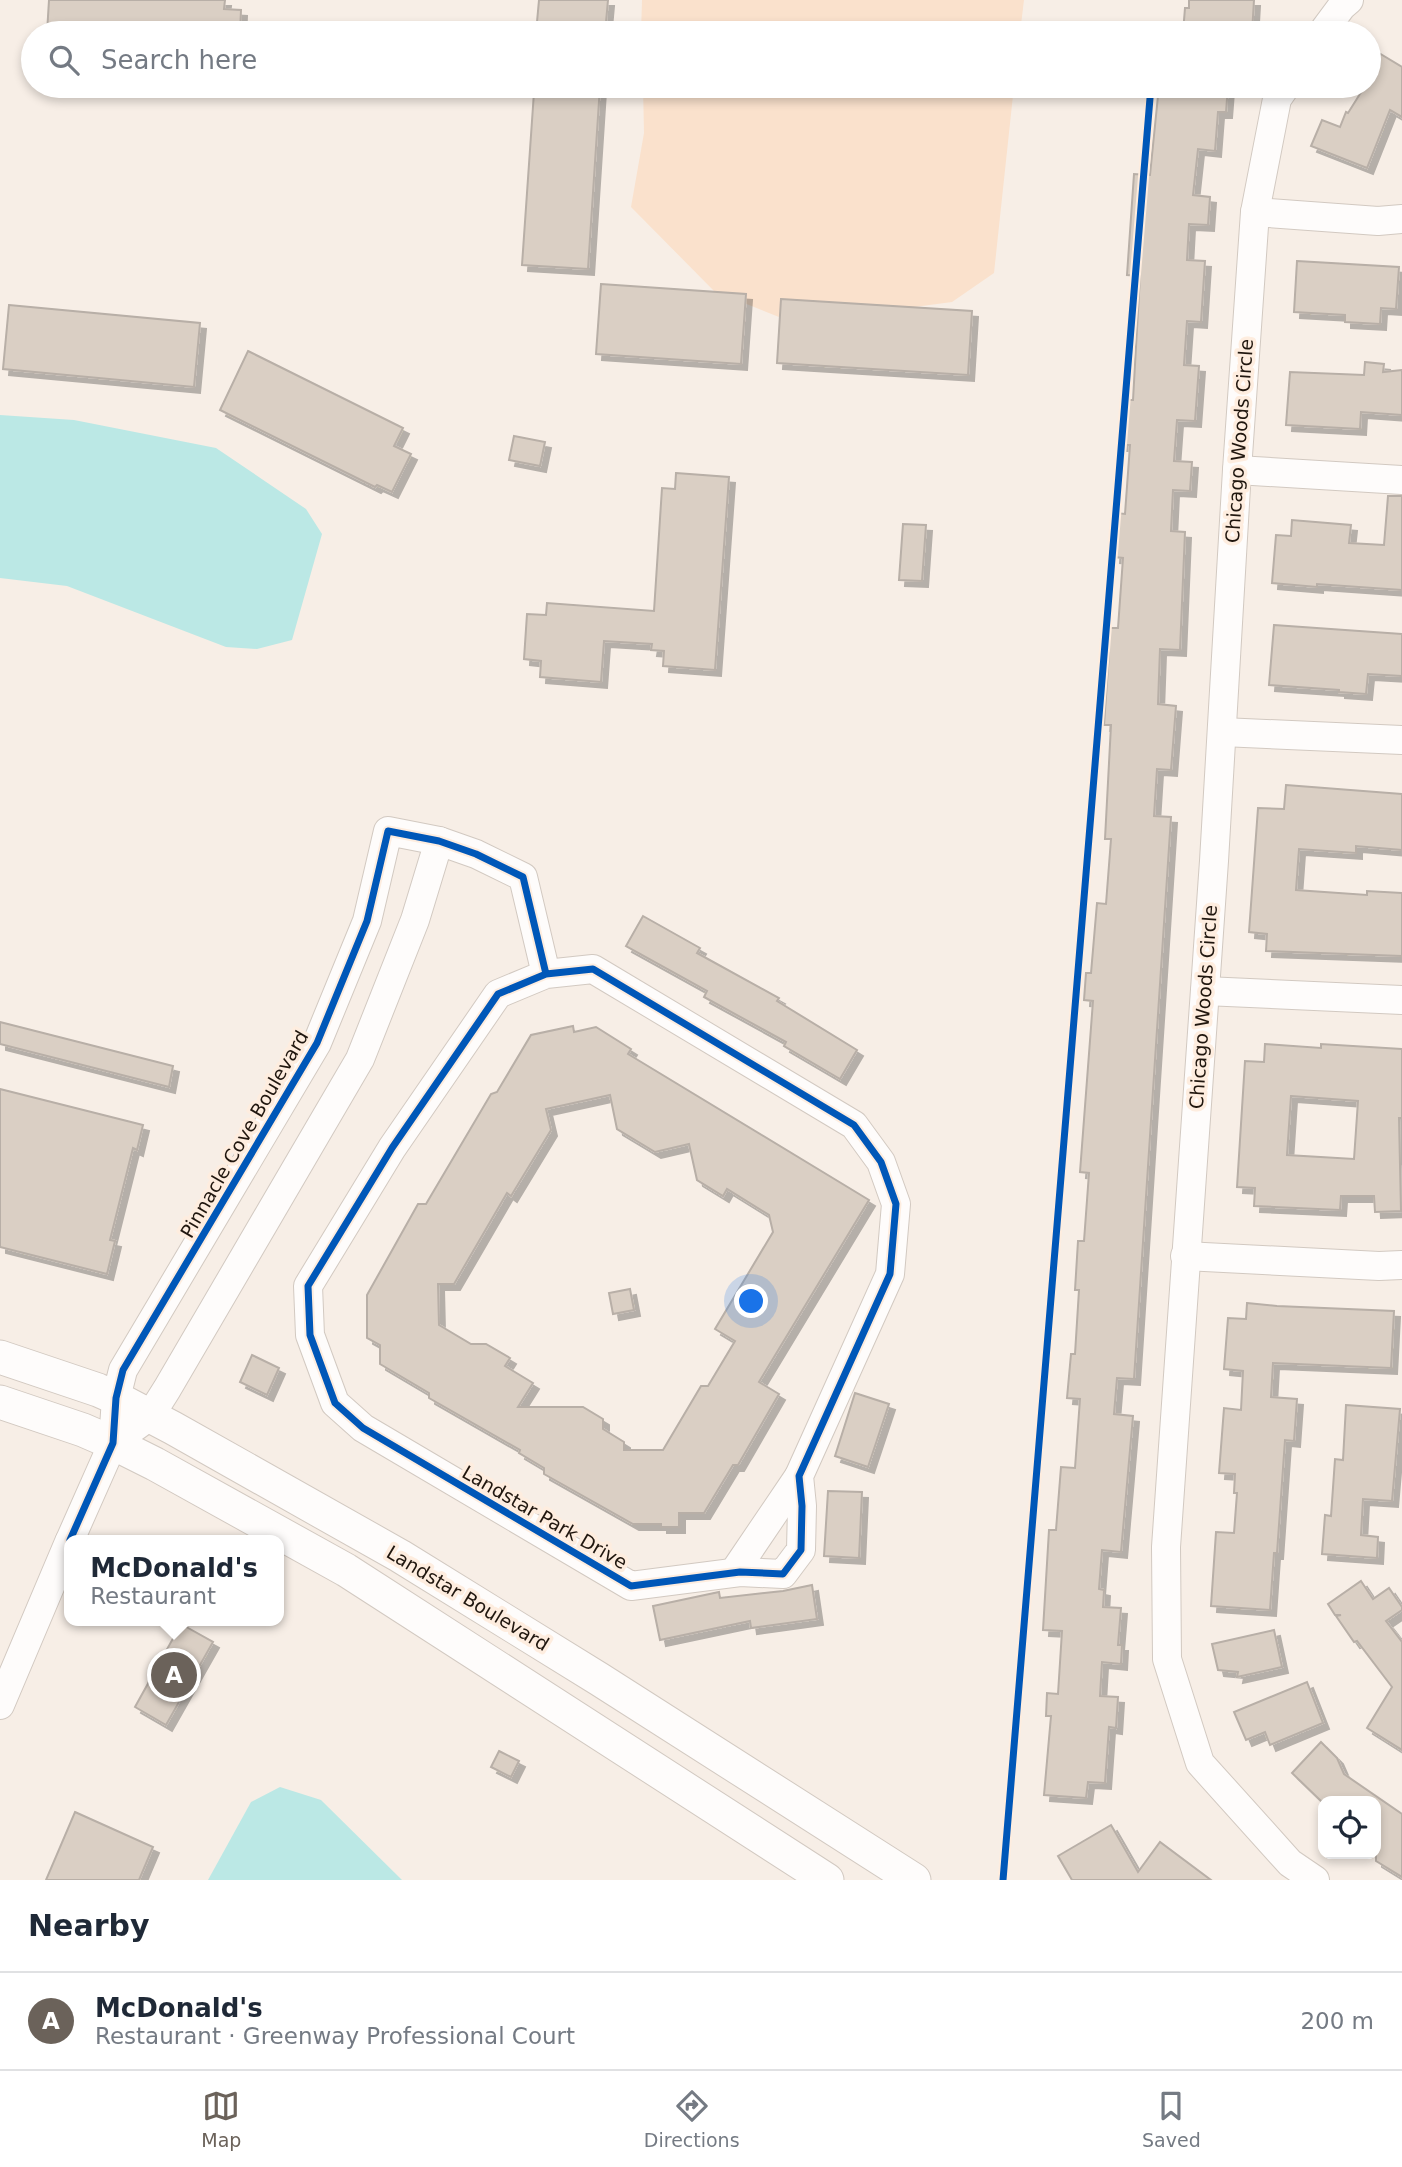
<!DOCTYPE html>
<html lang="en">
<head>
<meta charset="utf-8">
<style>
	body { margin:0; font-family:"DejaVu Sans",sans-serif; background:#f6f6f7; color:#1f2937 }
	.controls { position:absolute; right:21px; bottom:21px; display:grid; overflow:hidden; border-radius:14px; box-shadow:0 4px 10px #0003 }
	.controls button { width:63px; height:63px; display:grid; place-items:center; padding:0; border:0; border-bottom:2px solid #e0e1e3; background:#fff; color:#1f2937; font:35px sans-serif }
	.you { position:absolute; left:752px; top:1302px; width:24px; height:24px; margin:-18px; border:5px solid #fff; border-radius:50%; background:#1a73e8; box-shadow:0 0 0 10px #1a73e833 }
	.badge { display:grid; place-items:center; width:46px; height:46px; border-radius:50%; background:#6b625a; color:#fff; font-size:23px; font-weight:700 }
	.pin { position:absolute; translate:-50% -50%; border:4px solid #fff; box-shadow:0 2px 7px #0006 }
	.popup { position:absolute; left:64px; top:1535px; width:220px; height:91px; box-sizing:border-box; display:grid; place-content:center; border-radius:14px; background:#fff; filter:drop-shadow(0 2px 5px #0005); font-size:23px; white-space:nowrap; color:#747a83 }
	.popup b { font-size:26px; color:#1f2937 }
	.popup::after { content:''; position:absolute; left:50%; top:100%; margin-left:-14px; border:14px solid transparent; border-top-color:#fff }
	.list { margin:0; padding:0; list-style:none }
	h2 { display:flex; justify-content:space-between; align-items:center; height:91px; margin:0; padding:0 28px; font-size:30px }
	h2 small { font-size:23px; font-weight:400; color:#747a83 }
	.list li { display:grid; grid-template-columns:46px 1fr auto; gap:21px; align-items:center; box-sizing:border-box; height:98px; padding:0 28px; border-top:2px solid #e0e1e3 }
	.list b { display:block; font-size:26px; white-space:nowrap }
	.list p { margin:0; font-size:23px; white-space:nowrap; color:#747a83 }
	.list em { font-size:23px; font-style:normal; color:#747a83 }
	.icon { flex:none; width:38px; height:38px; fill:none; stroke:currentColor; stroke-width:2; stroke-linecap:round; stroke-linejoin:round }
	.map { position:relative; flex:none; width:1402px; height:1880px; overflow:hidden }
	.search { position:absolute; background:#fff; box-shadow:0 4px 10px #0003; left:21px; right:21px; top:21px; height:77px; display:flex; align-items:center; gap:18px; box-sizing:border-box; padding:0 24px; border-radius:38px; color:#747a83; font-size:26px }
	.sheet { height:189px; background:#fff }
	nav { display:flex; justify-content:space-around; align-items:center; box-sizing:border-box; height:98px; border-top:2px solid #e0e1e3; background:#fff; font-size:19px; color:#747a83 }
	nav a { display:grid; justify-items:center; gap:4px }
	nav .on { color:#6b625a }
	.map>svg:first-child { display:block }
	.green { fill:#fae1cc }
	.water { fill:#bbe8e5 }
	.building { fill:#dacfc4; stroke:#b8afa7; stroke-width:2; fill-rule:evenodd; filter:url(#shadow) }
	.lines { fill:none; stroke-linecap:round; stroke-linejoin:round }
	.minor-casing { stroke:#d2c9c1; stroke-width:30 }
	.tertiary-casing { stroke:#d2c9c1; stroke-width:35 }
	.minor { stroke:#fefcfb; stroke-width:28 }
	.tertiary { stroke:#fefcfb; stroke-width:33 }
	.cycleway-casing { stroke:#feeddf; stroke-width:11 }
	.cycleway { stroke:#0057b8; stroke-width:7 }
	.labels { text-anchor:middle; stroke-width:7; stroke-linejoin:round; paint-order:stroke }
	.street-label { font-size:19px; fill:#20160e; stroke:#feeddf }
</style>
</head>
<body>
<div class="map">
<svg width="1402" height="1880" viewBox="0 0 1402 1880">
	<defs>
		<filter id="shadow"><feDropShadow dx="6" dy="6" stdDeviation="0" flood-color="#0004"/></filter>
	</defs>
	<rect width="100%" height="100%" fill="#f7eee6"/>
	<g class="green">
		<path d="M642 0H1024L1020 33H641Z"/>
		<path d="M643 86H1014L994 273 952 302 794 323 714 291 631 207 644 133Z"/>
	</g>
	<g class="water">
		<path d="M0 415 74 420 216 448 306 509 322 534 292 640 257 649 226 647 67 586 0 578Z"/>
		<path d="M280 1787 321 1800 402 1880H208L251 1802Z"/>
	</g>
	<g class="building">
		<path d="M49 0H225L224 9 241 10 240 33H47Z"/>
		<path d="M539 0H608L605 33H536Z"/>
		<path d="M1189 0H1254L1252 33H1183L1185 8H1189Z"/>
		<path d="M1369 47 1402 67V117L1390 110 1367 168 1311 146 1322 120 1340 127 1346 112 1348 113 1365 86H1369Z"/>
		<path d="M545 86H600L588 269 522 265 534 92H544Z"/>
		<path d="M1159 86H1228L1226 112H1218L1215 151 1198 149 1193 195 1210 197 1208 225 1189 224 1187 260 1205 261 1201 322 1187 321 1184 365 1199 366 1195 421 1177 420 1174 461 1192 462 1190 491 1173 490 1171 531 1185 532 1180 650 1160 649 1158 704 1176 706 1171 770 1157 769 1154 816 1171 817 1134 1379 1117 1378 1114 1414 1133 1416 1121 1552 1102 1550 1099 1589 1104 1590 1103 1607 1121 1608 1118 1645H1122L1121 1664 1102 1662 1100 1696 1118 1697 1116 1728 1109 1727 1105 1783 1088 1782 1086 1798 1044 1795 1051 1716H1046L1047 1693 1058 1694 1062 1631 1043 1630 1049 1530H1056L1061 1467 1075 1468 1080 1399 1067 1398 1071 1354H1075L1079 1290H1075L1078 1241H1084L1089 1173 1080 1172 1093 1001 1084 1000 1086 973H1091L1097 903 1106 904 1111 839H1105L1111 725H1104L1109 653H1106L1107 628H1118L1123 558 1114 557 1117 513 1125 514 1130 445H1121L1124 400H1133L1140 276 1127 275 1134 174 1150 175Z"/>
		<path d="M1297 261 1399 267 1396 309 1381 308 1380 324 1345 322V315L1294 312Z"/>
		<path d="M601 284 746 294 741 364 596 354Z"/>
		<path d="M781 299 972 311 968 375 777 363Z"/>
		<path d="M9 305 200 323 194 387 3 369Z"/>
		<path d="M248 351 403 428 394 446 411 454 392 492 377 485 375 487 220 410Z"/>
		<path d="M1365 362 1384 364 1383 372 1402 370V415L1361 412 1360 429 1286 425 1290 372 1364 375Z"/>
		<path d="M514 436 545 442 540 466 509 460Z"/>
		<path d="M676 473 729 477 715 670 663 666 664 651 651 650 652 644 604 641 601 682 540 677 541 661 524 659 527 614 546 615 547 603 654 611 662 488 675 489Z"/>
		<path d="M1388 496H1402V590L1317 584V587L1272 583 1276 535 1291 536 1292 520 1351 525 1349 543 1384 545Z"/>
		<path d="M903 524 926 525 922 581 899 580Z"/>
		<path d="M1274 625 1402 634V676L1368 674 1366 694 1339 692V690L1269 685Z"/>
		<path d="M1286 785 1402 794V850L1356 846V853L1299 849 1296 890 1367 895V891L1402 893V956L1266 951 1267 934 1249 932 1258 808 1284 809Z"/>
		<path d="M643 916 700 948 697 953 779 998 777 1001 857 1050 840 1079 784 1046 786 1042 704 997 707 991 626 946Z"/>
		<path d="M0 1022 173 1066 169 1087 0 1044Z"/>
		<path d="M573 1026 574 1032 596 1027 631 1049 628 1054 869 1200 759 1382 779 1394 738 1465H733L704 1513H679V1527H661V1524H633L544 1474V1468L519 1453 520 1450 429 1398V1393L380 1364V1345L367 1338V1295L418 1204H426L491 1094 497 1092 531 1035ZM610 1095 617 1129 655 1152 689 1144 697 1180 723 1196 727 1189 769 1215 773 1232 715 1329 735 1341 708 1386H701L663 1450H624V1442L603 1429V1419L583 1407H518L533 1383 505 1366 510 1358 486 1344H471L439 1325 438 1284H454L507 1193 511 1196 551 1130 546 1109Z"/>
		<path d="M1265 1044 1321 1048V1044L1402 1049V1118H1399L1401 1211 1375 1212 1374 1196H1341L1340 1210 1254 1206 1255 1188 1237 1187 1245 1061 1264 1062ZM1291 1096 1358 1101 1354 1159 1287 1155Z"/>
		<path d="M0 1089 143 1125 137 1150 133 1148 110 1240 115 1241 107 1274 0 1247Z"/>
		<path d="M630 1289 634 1310 613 1314 609 1293Z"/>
		<path d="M1247 1303 1277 1306 1394 1311 1391 1368 1273 1363 1271 1397 1297 1399 1294 1441 1285 1440 1277 1553H1274L1270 1610 1211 1606 1216 1532 1234 1533 1237 1493H1234L1235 1474 1219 1473 1224 1408 1241 1410 1243 1371 1224 1369 1228 1318 1246 1319Z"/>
		<path d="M252 1355 279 1368 267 1395 240 1382Z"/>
		<path d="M855 1393 889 1404 868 1467 835 1456Z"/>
		<path d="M1346 1405 1400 1409 1392 1501 1363 1499 1361 1535 1378 1537 1377 1558 1322 1554 1325 1515 1331 1516 1335 1459 1343 1460Z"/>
		<path d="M828 1491 862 1492 859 1558 824 1556Z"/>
		<path d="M1361 1581 1373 1599 1389 1588 1402 1607V1610L1386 1621 1402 1642V1750L1367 1728 1392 1687 1357 1641 1354 1642 1336 1616 1341 1615H1335L1328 1604Z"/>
		<path d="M812 1585 817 1619 751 1628 750 1621 660 1640 653 1606 719 1592 720 1598 783 1591Z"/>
		<path d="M181 1624 213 1642 166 1725 135 1707Z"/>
		<path d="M1274 1630 1282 1667 1237 1677 1238 1672 1218 1670 1212 1644Z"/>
		<path d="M1307 1682 1323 1723 1270 1745 1265 1732 1246 1740 1234 1712Z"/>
		<path d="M1321 1742 1337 1758 1344 1774 1402 1814V1877L1376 1861V1801H1321L1292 1773Z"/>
		<path d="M499 1751 519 1761 511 1777 491 1767Z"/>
		<path d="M75 1812 153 1847 139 1880H46Z"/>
		<path d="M1111 1825 1138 1872 1160 1842 1211 1880H1072L1058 1856Z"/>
	</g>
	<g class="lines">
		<g class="minor-casing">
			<g id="minor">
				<path d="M1322 33 1342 6 1349 0"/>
				<path d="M1286 86 1277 99 1255 212 1237 470 1214 861 1166 1547 1167 1659 1200 1763 1290 1863 1315 1880"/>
				<path d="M1255 212 1378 221 1402 219"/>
				<path d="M1237 470 1402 480"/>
				<path d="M1222 732 1402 740"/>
				<path d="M1205 991 1402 1000"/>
				<path d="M1185 1256 1379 1266 1402 1265"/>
				<path d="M132 1429 150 1416 167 1389 360 1059 415 920 439 841"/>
				<path d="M70 1540 113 1443 116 1398 123 1370 317 1043 367 921 388 831 439 841 476 854 523 877 546 974 593 969 854 1125 881 1162 896 1204 890 1274 799 1476 802 1506 801 1550 783 1574 740 1572 631 1586 363 1428 335 1403 310 1335 308 1286 392 1148 498 994 546 974"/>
				<path d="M734 1572 799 1476"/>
				<path d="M0 1705 69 1542"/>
			</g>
		</g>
		<g class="tertiary-casing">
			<g id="tertiary">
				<path d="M0 1357 98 1390 116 1398 173 1428 400 1556 599 1679 914 1880"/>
				<path d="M0 1402 83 1430 113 1443 155 1464 346 1570 827 1880"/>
			</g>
		</g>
		<use href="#minor" class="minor"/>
		<use href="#tertiary" class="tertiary"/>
		<g class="cycleway-casing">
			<g id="cycleway">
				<path d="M70 1540 113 1443 116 1398 123 1370 317 1043 367 921 388 831 439 841 476 854 523 877 546 974 593 969 854 1125 881 1162 896 1204 890 1274 799 1476 802 1506 801 1550 783 1574 740 1572 631 1586 363 1428 335 1403 310 1335 308 1286 392 1148 498 994 546 974"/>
				<path d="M1003 1880 1151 86"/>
			</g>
		</g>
		<use href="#cycleway" class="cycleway"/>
	</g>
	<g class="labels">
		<g class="street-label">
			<text transform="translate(1239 441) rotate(-86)" y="7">Chicago Woods Circle</text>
			<text transform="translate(1203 1007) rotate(-86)" y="7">Chicago Woods Circle</text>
			<text transform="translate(244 1134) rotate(-60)" y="7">Pinnacle Cove Boulevard</text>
			<text transform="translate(545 1517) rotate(30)" y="7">Landstar Park Drive</text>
			<text transform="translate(468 1598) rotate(31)" y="7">Landstar Boulevard</text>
		</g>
	</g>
</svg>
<div class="controls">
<button><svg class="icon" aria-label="locate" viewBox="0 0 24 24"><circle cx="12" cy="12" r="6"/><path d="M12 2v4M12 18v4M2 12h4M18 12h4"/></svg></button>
</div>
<div class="you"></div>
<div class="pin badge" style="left:174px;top:1675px">A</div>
<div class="popup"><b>McDonald's</b>Restaurant</div>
<div class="search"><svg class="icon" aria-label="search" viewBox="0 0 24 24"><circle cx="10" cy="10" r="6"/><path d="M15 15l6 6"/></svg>Search here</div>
</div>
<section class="sheet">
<h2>Nearby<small></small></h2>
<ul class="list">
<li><span class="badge">A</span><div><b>McDonald's</b><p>Restaurant · Greenway Professional Court</p></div><em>200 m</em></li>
</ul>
</section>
<nav>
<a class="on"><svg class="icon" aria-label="map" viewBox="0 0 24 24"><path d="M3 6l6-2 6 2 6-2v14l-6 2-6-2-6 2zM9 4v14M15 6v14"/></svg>Map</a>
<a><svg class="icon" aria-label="directions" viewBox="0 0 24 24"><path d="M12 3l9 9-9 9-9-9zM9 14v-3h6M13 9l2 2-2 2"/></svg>Directions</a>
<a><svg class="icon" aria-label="saved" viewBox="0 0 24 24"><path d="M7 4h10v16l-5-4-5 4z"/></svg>Saved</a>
</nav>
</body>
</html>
